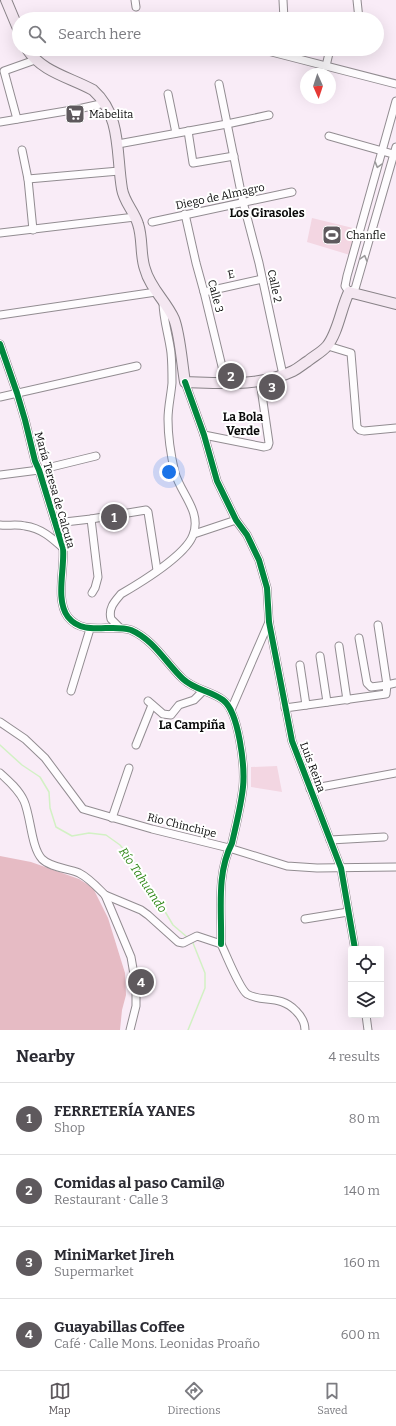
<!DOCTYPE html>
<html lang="en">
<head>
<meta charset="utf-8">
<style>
	body { margin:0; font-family:Bitter,serif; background:#f2f2f3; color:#2b2b33 }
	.controls { position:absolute; right:12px; bottom:12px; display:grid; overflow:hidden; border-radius:4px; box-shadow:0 4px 16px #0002 }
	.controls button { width:36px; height:36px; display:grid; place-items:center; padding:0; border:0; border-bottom:1px solid #e1e1e2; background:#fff; color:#2b2b33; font:20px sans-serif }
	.compass { position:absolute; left:300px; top:68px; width:36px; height:36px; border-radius:50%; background:#fff; box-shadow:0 4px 16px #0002; rotate:177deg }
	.you { position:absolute; left:169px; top:472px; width:14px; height:14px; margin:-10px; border:3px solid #fff; border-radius:50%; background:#1a73e8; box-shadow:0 0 0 6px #1a73e833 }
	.badge { display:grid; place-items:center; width:26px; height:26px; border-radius:50%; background:#5e595d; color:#fff; font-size:13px; font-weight:700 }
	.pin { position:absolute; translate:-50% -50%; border:2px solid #fff; box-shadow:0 1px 4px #0006 }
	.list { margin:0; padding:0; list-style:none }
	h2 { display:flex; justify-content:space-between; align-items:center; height:52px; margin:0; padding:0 16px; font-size:17px }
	h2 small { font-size:13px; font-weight:400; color:#7c7c81 }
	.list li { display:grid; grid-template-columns:26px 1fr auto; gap:12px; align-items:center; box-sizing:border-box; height:72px; padding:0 16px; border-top:1px solid #e1e1e2 }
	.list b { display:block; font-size:15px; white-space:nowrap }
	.list p { margin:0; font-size:13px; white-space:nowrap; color:#7c7c81 }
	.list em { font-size:13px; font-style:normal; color:#7c7c81 }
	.icon { flex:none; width:22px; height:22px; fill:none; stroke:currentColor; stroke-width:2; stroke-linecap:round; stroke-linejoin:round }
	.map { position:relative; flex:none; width:396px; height:1030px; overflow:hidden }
	.search { position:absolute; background:#fff; box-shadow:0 4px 16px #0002; left:12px; right:12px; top:12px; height:44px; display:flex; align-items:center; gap:10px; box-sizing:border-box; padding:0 14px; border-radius:22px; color:#7c7c81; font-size:15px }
	.sheet { height:340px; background:#fff }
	nav { display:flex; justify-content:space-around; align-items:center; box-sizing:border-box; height:56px; border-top:1px solid #e1e1e2; background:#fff; font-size:11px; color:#7c7c81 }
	nav a { display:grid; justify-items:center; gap:2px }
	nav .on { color:#5e595d }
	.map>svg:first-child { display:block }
	.forest { fill:#e6bbc4 }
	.pitch { fill:#f3d6e2 }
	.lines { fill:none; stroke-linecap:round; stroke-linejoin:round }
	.stream { stroke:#d2f1c4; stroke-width:1.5 }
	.street-casing { stroke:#928c91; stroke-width:9 }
	.secondary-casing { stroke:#888287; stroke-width:12 }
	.street { stroke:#fefcfe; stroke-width:7 }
	.secondary { stroke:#f4e7f1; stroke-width:10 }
	.cycleway-casing { stroke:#fff; stroke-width:8 }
	.cycleway { stroke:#00873e; stroke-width:6 }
	.oneway { stroke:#9c9b9c }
	.labels { text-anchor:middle; stroke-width:4; stroke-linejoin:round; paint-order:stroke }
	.poi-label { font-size:11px; fill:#0a0a0a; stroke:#fff; text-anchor:start }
	.street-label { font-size:11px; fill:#0a0a0a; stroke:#fff }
	.neighbourhood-label { font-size:12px; font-weight:bold; fill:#0a0a0a; stroke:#fff }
	.water-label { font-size:12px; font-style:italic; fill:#308818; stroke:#fff }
</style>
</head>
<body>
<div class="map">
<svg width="396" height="1030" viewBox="0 0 396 1030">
	<rect width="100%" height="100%" fill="#f9ecf7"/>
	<path class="forest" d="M0 856 31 862 79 879 93 888 108 918 125 973 126 995 122 1010 120 1030H0Z"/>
	<g class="pitch">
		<path d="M312 218 357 229 350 255 307 242Z"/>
		<path d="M277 766 282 792 251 787V767Z"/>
	</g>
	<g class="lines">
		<g class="stream">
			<path d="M0 745 22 765 40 777 49 792 50 808 56 827 72 836 89 833 106 835 120 845 134 862 143 882 157 898 173 925 187 937"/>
			<path d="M188 1030 205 988V973L193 943"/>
		</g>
		<g class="street-casing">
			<g id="street">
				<path d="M135 0 136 7"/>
				<path d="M283 0 284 19"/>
				<path d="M357 0 359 19"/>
				<path d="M260 49 396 84"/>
				<path d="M326 66 330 49"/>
				<path d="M219 84 243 202 259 263 283 375"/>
				<path d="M168 94 176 133"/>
				<path d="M396 101 347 276 345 286 349 292 355 289 396 147"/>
				<path d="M17 119 4 71 35 60"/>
				<path d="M0 122 78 109 105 103"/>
				<path d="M188 131 193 163 234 156"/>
				<path d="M329 136 396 155"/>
				<path d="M118 144 227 124 269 115"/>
				<path d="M22 150 28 179 33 230"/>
				<path d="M28 179 119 171"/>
				<path d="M185 214 196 263 204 292 226 383"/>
				<path d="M152 222 292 192"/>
				<path d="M0 233 135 217"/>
				<path d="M204 292 262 279"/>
				<path d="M0 315 156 292"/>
				<path d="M0 344 17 393 25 420 35 461 39 470 63 548C65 568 55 600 68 617 84 637 110 623 131 630 154 640 166 663 183 679 195 690 211 691 223 700 239 712 245 767 243 787 241 806 236 825 232 843 216 874 222 911 221 944"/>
				<path d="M328 346 351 353 357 427 360 430 364 431 396 428"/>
				<path d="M185 382 204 435 217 481 236 520 247 535 259 560 267 588 269 622 292 741 341 868 355 949"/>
				<path d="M0 397 137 366"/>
				<path d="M204 435 264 447 268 446 269 443 260 381"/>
				<path d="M0 475 39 470 96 456"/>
				<path d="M91 519 98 577 95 588 92 593"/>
				<path d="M56 523 91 519 146 510 148 512 157 570"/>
				<path d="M0 525C8 526 17 524 25 526 41 528 52 538 63 548"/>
				<path d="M194 534 236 520"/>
				<path d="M120 628 111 619C108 608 115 601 121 594 140 583 186 555 193 535 202 512 181 494 175 473 171 456 168 437 168 419 168 407 171 395 172 383 172 373 172 363 171 353 169 336 163 319 163 302"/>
				<path d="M359 638 367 683 371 687 387 685 378 625"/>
				<path d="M339 646 347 700"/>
				<path d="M320 656 327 702"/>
				<path d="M300 665 306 705"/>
				<path d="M71 691 90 629"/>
				<path d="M148 701 163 714 171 715 179 705 194 700 203 691"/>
				<path d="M285 708 386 694 387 685 396 683"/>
				<path d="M231 710 269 622"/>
				<path d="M0 722 25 739 45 758 83 809 152 829 229 848 287 866 317 868 396 867"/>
				<path d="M136 745 152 705"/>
				<path d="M0 773C9 781 19 790 24 801 31 817 31 847 42 859 51 868 67 868 79 873 89 878 97 887 105 895L131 957 136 986V1006L130 1030"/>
				<path d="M310 789 396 773"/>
				<path d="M112 818 129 768"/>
				<path d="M330 840 384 837"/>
				<path d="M105 895 141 910 148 915 178 942 183 943 197 936 221 944C226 954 239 988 247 994 262 1003 280 994 296 1011 302 1017 305 1022 305 1030"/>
				<path d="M305 919 348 912"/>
				<path d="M366 1015 368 1030"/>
			</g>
		</g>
		<g class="secondary-casing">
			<g id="secondary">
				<path d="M6 0 19 31"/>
				<path d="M27 49C42 72 69 77 93 90 122 116 116 154 122 189 124 202 134 211 138 224 143 239 140 255 145 269 150 288 166 301 174 319 180 334 182 365 185 382 220 383 260 387 293 371 299 368 303 364 308 361 314 356 322 352 327 346 338 333 341 308 349 292L396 304"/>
			</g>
		</g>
		<use href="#street" class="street"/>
		<use href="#secondary" class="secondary"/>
		<g class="cycleway-casing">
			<g id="cycleway">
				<path d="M0 344 17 393 25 420 35 461 39 470 63 548C65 568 55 600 68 617 84 637 110 623 131 630 154 640 166 663 183 679 195 690 211 691 223 700 239 712 245 767 243 787 241 806 236 825 232 843 216 874 222 911 221 944"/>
				<path d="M185 382 204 435 217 481 236 520 247 535 259 560 267 588 269 622 292 741 341 868 355 949"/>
			</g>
		</g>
		<use href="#cycleway" class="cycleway"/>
	</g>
	<defs><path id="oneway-chevron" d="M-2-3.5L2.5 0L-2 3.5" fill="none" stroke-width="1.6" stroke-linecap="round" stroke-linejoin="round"/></defs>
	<g class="oneway">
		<use href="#oneway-chevron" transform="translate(378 165) rotate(106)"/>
		<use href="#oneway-chevron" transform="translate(364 258) rotate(-74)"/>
	</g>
	<defs>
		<g id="supermarket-square" transform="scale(1)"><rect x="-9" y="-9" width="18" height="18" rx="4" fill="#5e595d" stroke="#fff"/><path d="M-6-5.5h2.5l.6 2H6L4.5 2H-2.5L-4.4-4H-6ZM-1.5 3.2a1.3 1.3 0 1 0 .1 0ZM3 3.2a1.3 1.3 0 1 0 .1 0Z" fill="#fff"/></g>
		<g id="stadium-square" transform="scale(1)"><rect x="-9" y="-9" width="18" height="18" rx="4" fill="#5e595d" stroke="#fff"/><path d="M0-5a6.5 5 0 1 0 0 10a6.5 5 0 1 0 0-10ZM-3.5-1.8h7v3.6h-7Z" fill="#fff"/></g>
	</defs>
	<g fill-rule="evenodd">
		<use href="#supermarket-square" x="75" y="114"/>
		<use href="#stadium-square" x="332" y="235"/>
	</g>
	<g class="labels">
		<g class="poi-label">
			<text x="89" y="118">Mabelita</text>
			<text x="346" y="239">Chanfle</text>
		</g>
		<g class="street-label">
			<text transform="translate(220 196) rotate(-12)" y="4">Diego de Almagro</text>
			<text transform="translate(231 274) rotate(-12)" y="4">E</text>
			<text transform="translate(275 286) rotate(78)" y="4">Calle 2</text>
			<text transform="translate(216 296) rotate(75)" y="4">Calle 3</text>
			<text transform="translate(55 490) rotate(74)" y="4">María Teresa de Calcuta</text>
			<text transform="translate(313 767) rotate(69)" y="4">Luis Reina</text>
			<text transform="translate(182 825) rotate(14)" y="4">Rio Chinchipe</text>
		</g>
		<g class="neighbourhood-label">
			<text x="267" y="217">Los Girasoles</text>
			<text x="243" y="421">La Bola<tspan x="243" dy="14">Verde</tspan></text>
			<text x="192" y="729">La Campiña</text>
		</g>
		<g class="water-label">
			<text transform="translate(143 880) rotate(56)" y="4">Río Tahuando</text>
		</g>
	</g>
</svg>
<div class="controls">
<button><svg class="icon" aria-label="locate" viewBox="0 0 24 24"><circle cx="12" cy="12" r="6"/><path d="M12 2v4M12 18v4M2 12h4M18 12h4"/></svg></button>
<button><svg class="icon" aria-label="layers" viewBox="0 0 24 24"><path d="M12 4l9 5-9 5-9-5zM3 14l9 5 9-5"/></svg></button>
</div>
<svg class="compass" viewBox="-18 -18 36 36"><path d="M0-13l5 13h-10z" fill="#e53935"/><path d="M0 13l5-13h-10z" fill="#7c7c81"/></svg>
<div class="you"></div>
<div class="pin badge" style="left:114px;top:517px">1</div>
<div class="pin badge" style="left:231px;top:376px">2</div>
<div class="pin badge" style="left:272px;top:387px">3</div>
<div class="pin badge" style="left:141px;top:982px">4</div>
<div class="search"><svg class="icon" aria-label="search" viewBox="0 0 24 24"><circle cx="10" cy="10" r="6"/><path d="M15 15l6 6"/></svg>Search here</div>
</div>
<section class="sheet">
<h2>Nearby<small>4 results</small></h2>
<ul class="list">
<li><span class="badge">1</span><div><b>FERRETERÍA YANES</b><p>Shop</p></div><em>80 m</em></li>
<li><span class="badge">2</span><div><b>Comidas al paso Camil@</b><p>Restaurant · Calle 3</p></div><em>140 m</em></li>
<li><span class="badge">3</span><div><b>MiniMarket Jireh</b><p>Supermarket</p></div><em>160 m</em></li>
<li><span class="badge">4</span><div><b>Guayabillas Coffee</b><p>Café · Calle Mons. Leonidas Proaño</p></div><em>600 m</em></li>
</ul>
</section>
<nav>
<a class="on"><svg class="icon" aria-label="map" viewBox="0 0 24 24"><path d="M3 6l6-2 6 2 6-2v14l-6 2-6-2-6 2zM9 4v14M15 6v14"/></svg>Map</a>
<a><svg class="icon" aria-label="directions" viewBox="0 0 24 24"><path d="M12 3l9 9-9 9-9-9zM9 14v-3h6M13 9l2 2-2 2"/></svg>Directions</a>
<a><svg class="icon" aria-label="saved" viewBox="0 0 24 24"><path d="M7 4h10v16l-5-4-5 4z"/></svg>Saved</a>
</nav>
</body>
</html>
